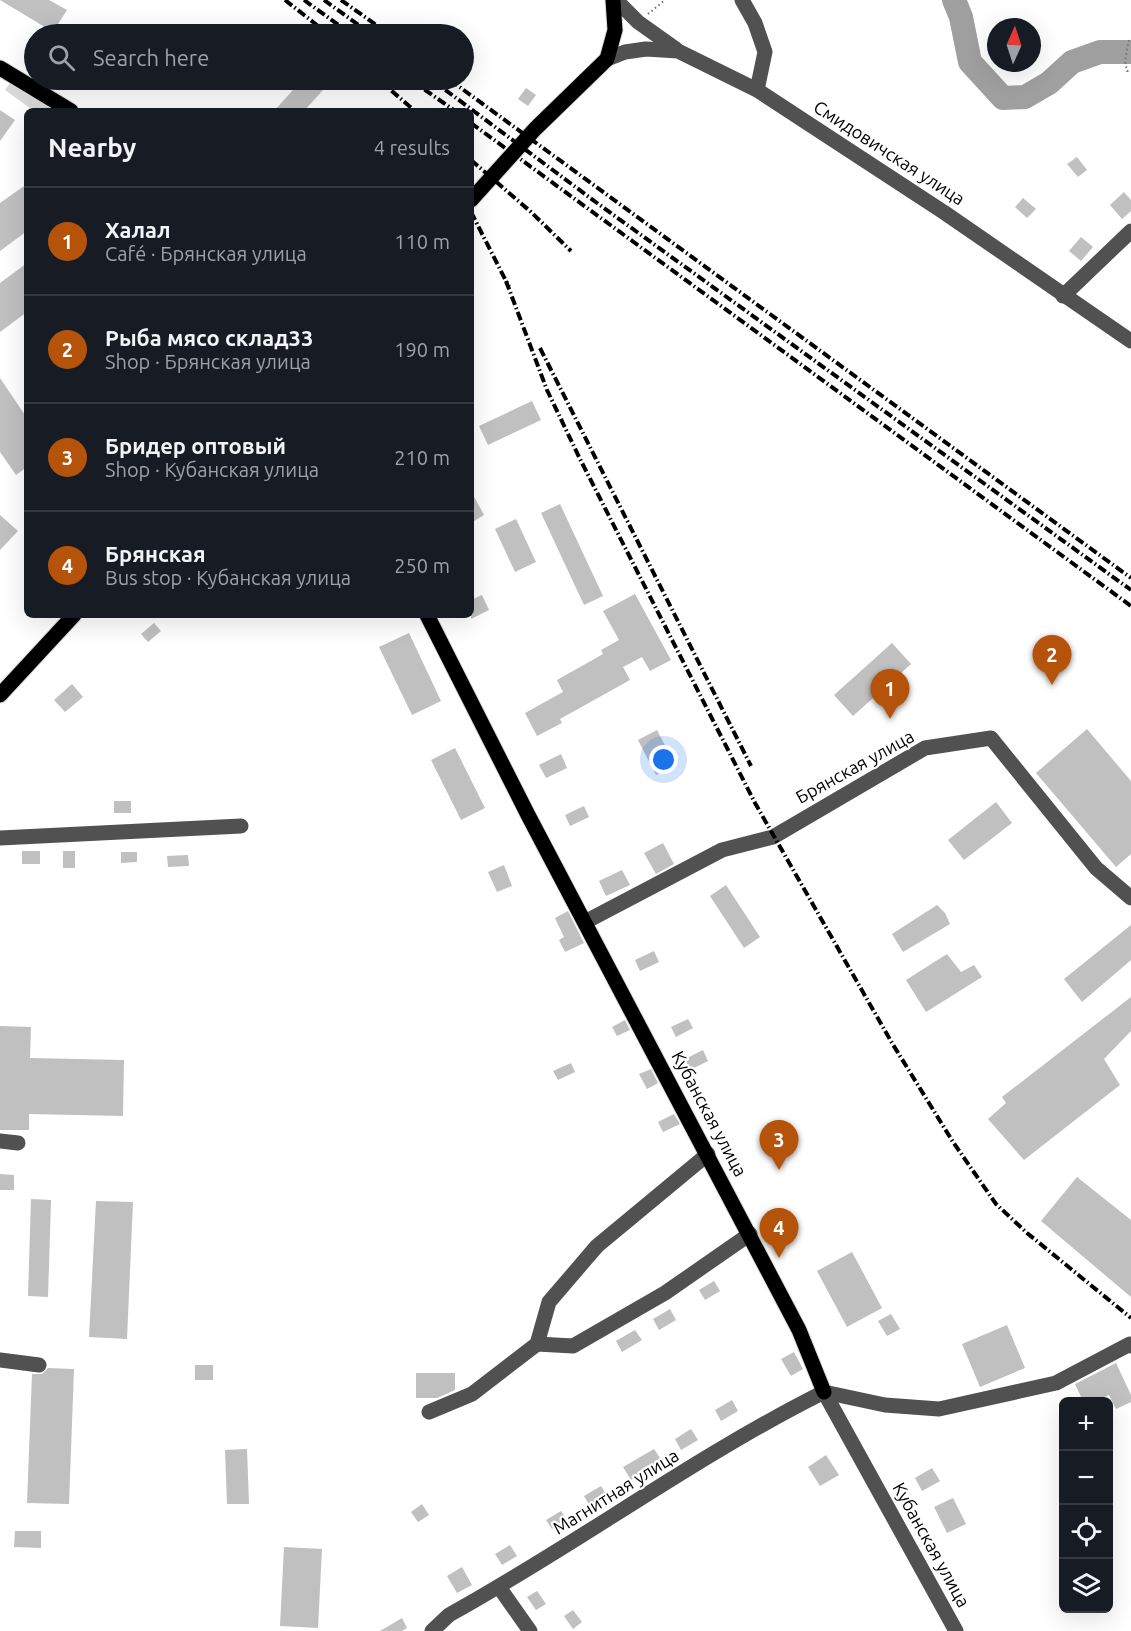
<!DOCTYPE html>
<html lang="en">
<head>
<meta charset="utf-8">
<style>
	body { margin:0; font-family:Ubuntu,sans-serif; background:#242831; color:#f1f3f6 }
	.controls { position:absolute; right:18px; bottom:18px; display:grid; overflow:hidden; border-radius:9px; box-shadow:0 6px 24px #0002 }
	.controls button { width:54px; height:54px; display:grid; place-items:center; padding:0; border:0; border-bottom:2px solid #363941; background:#171b24; color:#f1f3f6; font:30px sans-serif }
	.compass { position:absolute; left:987px; top:18px; width:54px; height:54px; border-radius:50%; background:#171b24; box-shadow:0 6px 24px #0002; rotate:3deg }
	.you { position:absolute; left:664px; top:760px; width:21px; height:21px; margin:-15px; border:4px solid #fff; border-radius:50%; background:#1a73e8; box-shadow:0 0 0 9px #1a73e833 }
	.badge { display:grid; place-items:center; width:39px; height:39px; border-radius:50%; background:#b45309; color:#fff; font-size:20px; font-weight:700 }
	.pin { position:absolute; translate:-50% -50px; filter:drop-shadow(0 2px 3px #0008) }
	.pin::after { content:''; position:absolute; top:32px; width:21px; height:18px; background:inherit; clip-path:polygon(0 0,100% 0,50% 100%) }
	.list { margin:0; padding:0; list-style:none }
	h2 { display:flex; justify-content:space-between; align-items:center; height:78px; margin:0; padding:0 24px; font-size:26px }
	h2 small { font-size:20px; font-weight:400; color:#9ea1a6 }
	.list li { display:grid; grid-template-columns:39px 1fr auto; gap:18px; align-items:center; box-sizing:border-box; height:108px; padding:0 24px; border-top:2px solid #363941 }
	.list b { display:block; font-size:22px; white-space:nowrap }
	.list p { margin:0; font-size:20px; white-space:nowrap; color:#9ea1a6 }
	.list em { font-size:20px; font-style:normal; color:#9ea1a6 }
	.icon { flex:none; width:33px; height:33px; fill:none; stroke:currentColor; stroke-width:2; stroke-linecap:round; stroke-linejoin:round }
	.map { position:relative; flex:none; width:1131px; height:1631px; overflow:hidden }
	.search { position:absolute; background:#171b24; box-shadow:0 6px 24px #0002; left:24px; top:24px; width:450px; height:66px; display:flex; align-items:center; gap:15px; box-sizing:border-box; padding:0 21px; border-radius:33px; color:#9ea1a6; font-size:22px }
	.panel { position:absolute; background:#171b24; box-shadow:0 6px 24px #0002; left:24px; top:108px; width:450px; height:510px; border-radius:9px }
	.map>svg:first-child { display:block }
	.green { fill:#d8d8d8 }
	.lines { fill:none; stroke-linecap:round; stroke-linejoin:round }
	.river { stroke:#9f9f9f; stroke-width:24 }
	.building { fill:#c0c0c0 }
	.major-casing { stroke:#dbdbdb; stroke-width:17 }
	.path { stroke:#737373; stroke-width:2; stroke-dasharray:1.5 3; stroke-linecap:butt }
	.minor { stroke:#515151; stroke-width:15 }
	.major { stroke:#000; stroke-width:15 }
	.rail { stroke:#000; stroke-width:4; stroke-dasharray:9 3 1.5 3; stroke-linecap:butt }
	.labels { text-anchor:middle; stroke-width:4.5; stroke-linejoin:round; paint-order:stroke }
	.street-label { font-size:18px; fill:#000; stroke:#fff }
</style>
</head>
<body>
<div class="map">
<svg width="1131" height="1631" viewBox="0 0 1131 1631">
	<rect width="100%" height="100%" fill="#fff"/>
	<path class="green" d="M10 83 55 111H34L5 90Z"/>
	<g class="lines">
		<path class="river" d="M954 0 961 17 970 62 1003 98 1025 97 1049 83 1072 62 1100 52H1131"/>
	</g>
	<g class="building">
		<path d="M0 0H49L67 10 53 32Z"/>
		<path d="M302 80H332L304 111H274Z"/>
		<path d="M526 88 536 95 528 106 518 99Z"/>
		<path d="M0 110 15 120 0 141Z"/>
		<path d="M1077 157 1087 170 1078 177 1067 164Z"/>
		<path d="M27 184V231L0 251V203Z"/>
		<path d="M1124 192 1131 200V211L1122 219 1110 205Z"/>
		<path d="M1023 198 1036 209 1027 218 1015 207Z"/>
		<path d="M1081 237 1093 247 1081 261 1069 251Z"/>
		<path d="M27 263V312L0 332V283Z"/>
		<path d="M0 378 27 418V467L16 475 0 452Z"/>
		<path d="M532 401 541 420 488 445 479 426Z"/>
		<path d="M471 491 484 515 471 523Z"/>
		<path d="M560 504 603 596 584 605 541 513Z"/>
		<path d="M0 515 18 531 0 550Z"/>
		<path d="M516 519 536 562 515 572 495 529Z"/>
		<path d="M635 594 671 660 650 671 642 657 623 667 630 680 560 719 562 723 537 736 525 713 563 692 557 680 603 654 601 650 619 640 603 611Z"/>
		<path d="M482 595 489 610 471 619V600Z"/>
		<path d="M154 623 161 631 148 642 141 634Z"/>
		<path d="M409 633 441 701 412 715 379 647Z"/>
		<path d="M892 643 911 664 853 716 834 695Z"/>
		<path d="M72 684 83 697 65 712 54 700Z"/>
		<path d="M1087 729 1131 781V854L1116 867 1036 773Z"/>
		<path d="M657 730 675 765 656 775 638 740Z"/>
		<path d="M455 748 485 808 461 820 431 760Z"/>
		<path d="M561 754 567 768 546 778 539 765Z"/>
		<rect x="114" y="801" width="17" height="12"/>
		<path d="M996 802 1012 823 964 860 948 840Z"/>
		<path d="M584 806 589 817 570 826 565 815Z"/>
		<path d="M663 843 674 864 656 874 644 853Z"/>
		<rect x="22" y="851" width="18" height="13"/>
		<rect x="63" y="851" width="12" height="17"/>
		<path d="M121 852H137V862L121 863Z"/>
		<path d="M188 855 189 866 168 867 167 856Z"/>
		<path d="M504 865 512 886 497 892 488 872Z"/>
		<path d="M622 870 630 885 606 896 599 881Z"/>
		<path d="M726 885 760 937 744 948 710 896Z"/>
		<path d="M937 905 945 913 950 924 903 952 892 934Z"/>
		<path d="M568 911 584 943 565 952 559 940 564 937 555 918Z"/>
		<path d="M1131 925V960L1082 1002 1064 979Z"/>
		<path d="M654 951 659 962 640 971 635 960Z"/>
		<path d="M947 954 961 972 974 965 982 977 926 1012 906 980Z"/>
		<path d="M1131 997V1031L1104 1059 1120 1085 1024 1160 988 1119 1006 1103 1002 1097Z"/>
		<path d="M688 1019 693 1028 676 1037 671 1027Z"/>
		<path d="M625 1020 630 1030 617 1036 612 1027Z"/>
		<path d="M0 1026 31 1027 30 1058 124 1060 123 1116 29 1114V1130H0Z"/>
		<path d="M703 1050 708 1061 690 1070 685 1059Z"/>
		<path d="M571 1063 575 1072 558 1080 553 1071Z"/>
		<path d="M651 1069 658 1083 647 1089 639 1074Z"/>
		<path d="M674 1114 680 1124 663 1132 658 1122Z"/>
		<path d="M0 1174 14 1175V1190H0Z"/>
		<path d="M1077 1177 1131 1220V1297L1041 1221Z"/>
		<path d="M31 1199 51 1200 48 1297 28 1296Z"/>
		<path d="M96 1201 133 1202 127 1339 89 1337Z"/>
		<path d="M852 1252 882 1308 847 1327 817 1271Z"/>
		<path d="M714 1281 720 1291 705 1300 699 1290Z"/>
		<path d="M670 1309 676 1320 659 1330 653 1319Z"/>
		<path d="M891 1314 900 1329 887 1336 878 1321Z"/>
		<path d="M1007 1325 1025 1368 980 1387 962 1344Z"/>
		<path d="M635 1330 642 1340 622 1352 616 1341Z"/>
		<path d="M794 1352 803 1369 791 1376 781 1359Z"/>
		<path d="M1116 1363 1131 1395V1402L1116 1409 1109 1395 1096 1401H1083L1075 1384Z"/>
		<rect x="195" y="1365" width="18" height="15"/>
		<path d="M48 1368 74 1369 69 1504 27 1503 32 1374H42Z"/>
		<path d="M416 1373H455V1390L437 1398H416Z"/>
		<path d="M732 1400 738 1411 721 1421 715 1410Z"/>
		<path d="M691 1429 698 1440 681 1450 675 1439Z"/>
		<path d="M247 1449 249 1504H227L225 1450Z"/>
		<path d="M654 1449 662 1461 631 1480 623 1467Z"/>
		<path d="M826 1455 839 1475 820 1486 808 1467Z"/>
		<path d="M932 1468 940 1481 922 1491 915 1478Z"/>
		<path d="M601 1486 608 1498 591 1508 584 1496Z"/>
		<path d="M953 1498 966 1524 947 1533 934 1507Z"/>
		<path d="M422 1504 429 1515 418 1522 411 1512Z"/>
		<path d="M561 1511 567 1520 552 1529 546 1520Z"/>
		<path d="M15 1531H41V1548L14 1547Z"/>
		<path d="M510 1545 517 1556 502 1565 495 1554Z"/>
		<path d="M284 1547 322 1549 318 1628 280 1626Z"/>
		<path d="M462 1567 472 1585 457 1593 447 1576Z"/>
		<path d="M537 1591 546 1604 536 1610 527 1597Z"/>
		<path d="M573 1610 582 1622 573 1629 564 1616Z"/>
		<path d="M402 1618 407 1628 402 1631H380Z"/>
	</g>
	<g class="lines">
		<g class="major-casing">
			<g id="major">
				<path d="M0 68 71 111"/>
				<path d="M471 200 535 129 607 59 615 30 613 0"/>
				<path d="M427 615 528 815 799 1330 824 1392"/>
				<path d="M0 695 74 615"/>
			</g>
		</g>
		<g class="path">
			<path d="M648 14 665 0"/>
			<path d="M1129 40 1125 61 1127 71H1131"/>
		</g>
		<g class="minor">
			<path d="M616 0 638 22 676 49"/>
			<path d="M742 0 755 23 765 52 757 90"/>
			<path d="M607 59 625 52 646 49 678 51 757 90 945 213 1131 341"/>
			<path d="M1063 296 1131 231"/>
			<path d="M0 838 241 826"/>
			<path d="M585 922 722 850 773 837 925 748 991 738 1096 868 1131 898"/>
			<path d="M0 1141 18 1143"/>
			<path d="M537 1344 573 1346 665 1293 750 1234"/>
			<path d="M0 1360 39 1365"/>
			<path d="M824 1392 885 1405 939 1409 1056 1383 1130 1344 1131 1346"/>
			<path d="M824 1392 956 1631"/>
			<path d="M429 1412 472 1394 537 1344 549 1302 597 1246 708 1154"/>
			<path d="M499 1587 530 1631"/>
			<path d="M432 1631 449 1615C576 1545 694 1457 824 1392"/>
		</g>
		<use href="#major" class="major"/>
		<g class="rail">
			<path d="M285 0 327 33"/>
			<path d="M304 0 351 34"/>
			<path d="M324 0 371 34"/>
			<path d="M341 0 389 34"/>
			<path d="M379 80 415 111"/>
			<path d="M411 80 455 111"/>
			<path d="M432 80 597 203 1131 590"/>
			<path d="M450 80 1131 578"/>
			<path d="M471 123 1131 606"/>
			<path d="M471 160 531 212 571 251"/>
			<path d="M471 212 509 287"/>
			<path d="M506 281 547 390 580 459 755 803 892 1043 953 1142 996 1204 1027 1233 1131 1318"/>
			<path d="M540 348 751 766"/>
		</g>
	</g>
	<g class="labels">
		<g class="street-label">
			<text transform="translate(889 153) rotate(33)" y="6">Смидовичская улица</text>
			<text transform="translate(855 767) rotate(-29)" y="6">Брянская улица</text>
			<text transform="translate(709 1114) rotate(62)" y="6">Кубанская улица</text>
			<text transform="translate(616 1492) rotate(-32)" y="6">Магнитная улица</text>
			<text transform="translate(931 1545) rotate(61)" y="6">Кубанская улица</text>
		</g>
	</g>
</svg>
<div class="controls">
<button>+</button>
<button>−</button>
<button><svg class="icon" aria-label="locate" viewBox="0 0 24 24"><circle cx="12" cy="12" r="6"/><path d="M12 2v4M12 18v4M2 12h4M18 12h4"/></svg></button>
<button><svg class="icon" aria-label="layers" viewBox="0 0 24 24"><path d="M12 4l9 5-9 5-9-5zM3 14l9 5 9-5"/></svg></button>
</div>
<svg class="compass" viewBox="-18 -18 36 36"><path d="M0-13l5 13h-10z" fill="#e53935"/><path d="M0 13l5-13h-10z" fill="#9ea1a6"/></svg>
<div class="you"></div>
<div class="pin badge" style="left:890px;top:719px">1</div>
<div class="pin badge" style="left:1052px;top:685px">2</div>
<div class="pin badge" style="left:779px;top:1170px">3</div>
<div class="pin badge" style="left:779px;top:1258px">4</div>
<div class="search"><svg class="icon" aria-label="search" viewBox="0 0 24 24"><circle cx="10" cy="10" r="6"/><path d="M15 15l6 6"/></svg>Search here</div>
<section class="panel">
<h2>Nearby<small>4 results</small></h2>
<ul class="list">
<li><span class="badge">1</span><div><b>Халал</b><p>Café · Брянская улица</p></div><em>110 m</em></li>
<li><span class="badge">2</span><div><b>Рыба мясо склад33</b><p>Shop · Брянская улица</p></div><em>190 m</em></li>
<li><span class="badge">3</span><div><b>Бридер оптовый</b><p>Shop · Кубанская улица</p></div><em>210 m</em></li>
<li><span class="badge">4</span><div><b>Брянская</b><p>Bus stop · Кубанская улица</p></div><em>250 m</em></li>
</ul>
</section>
</div>
</body>
</html>
